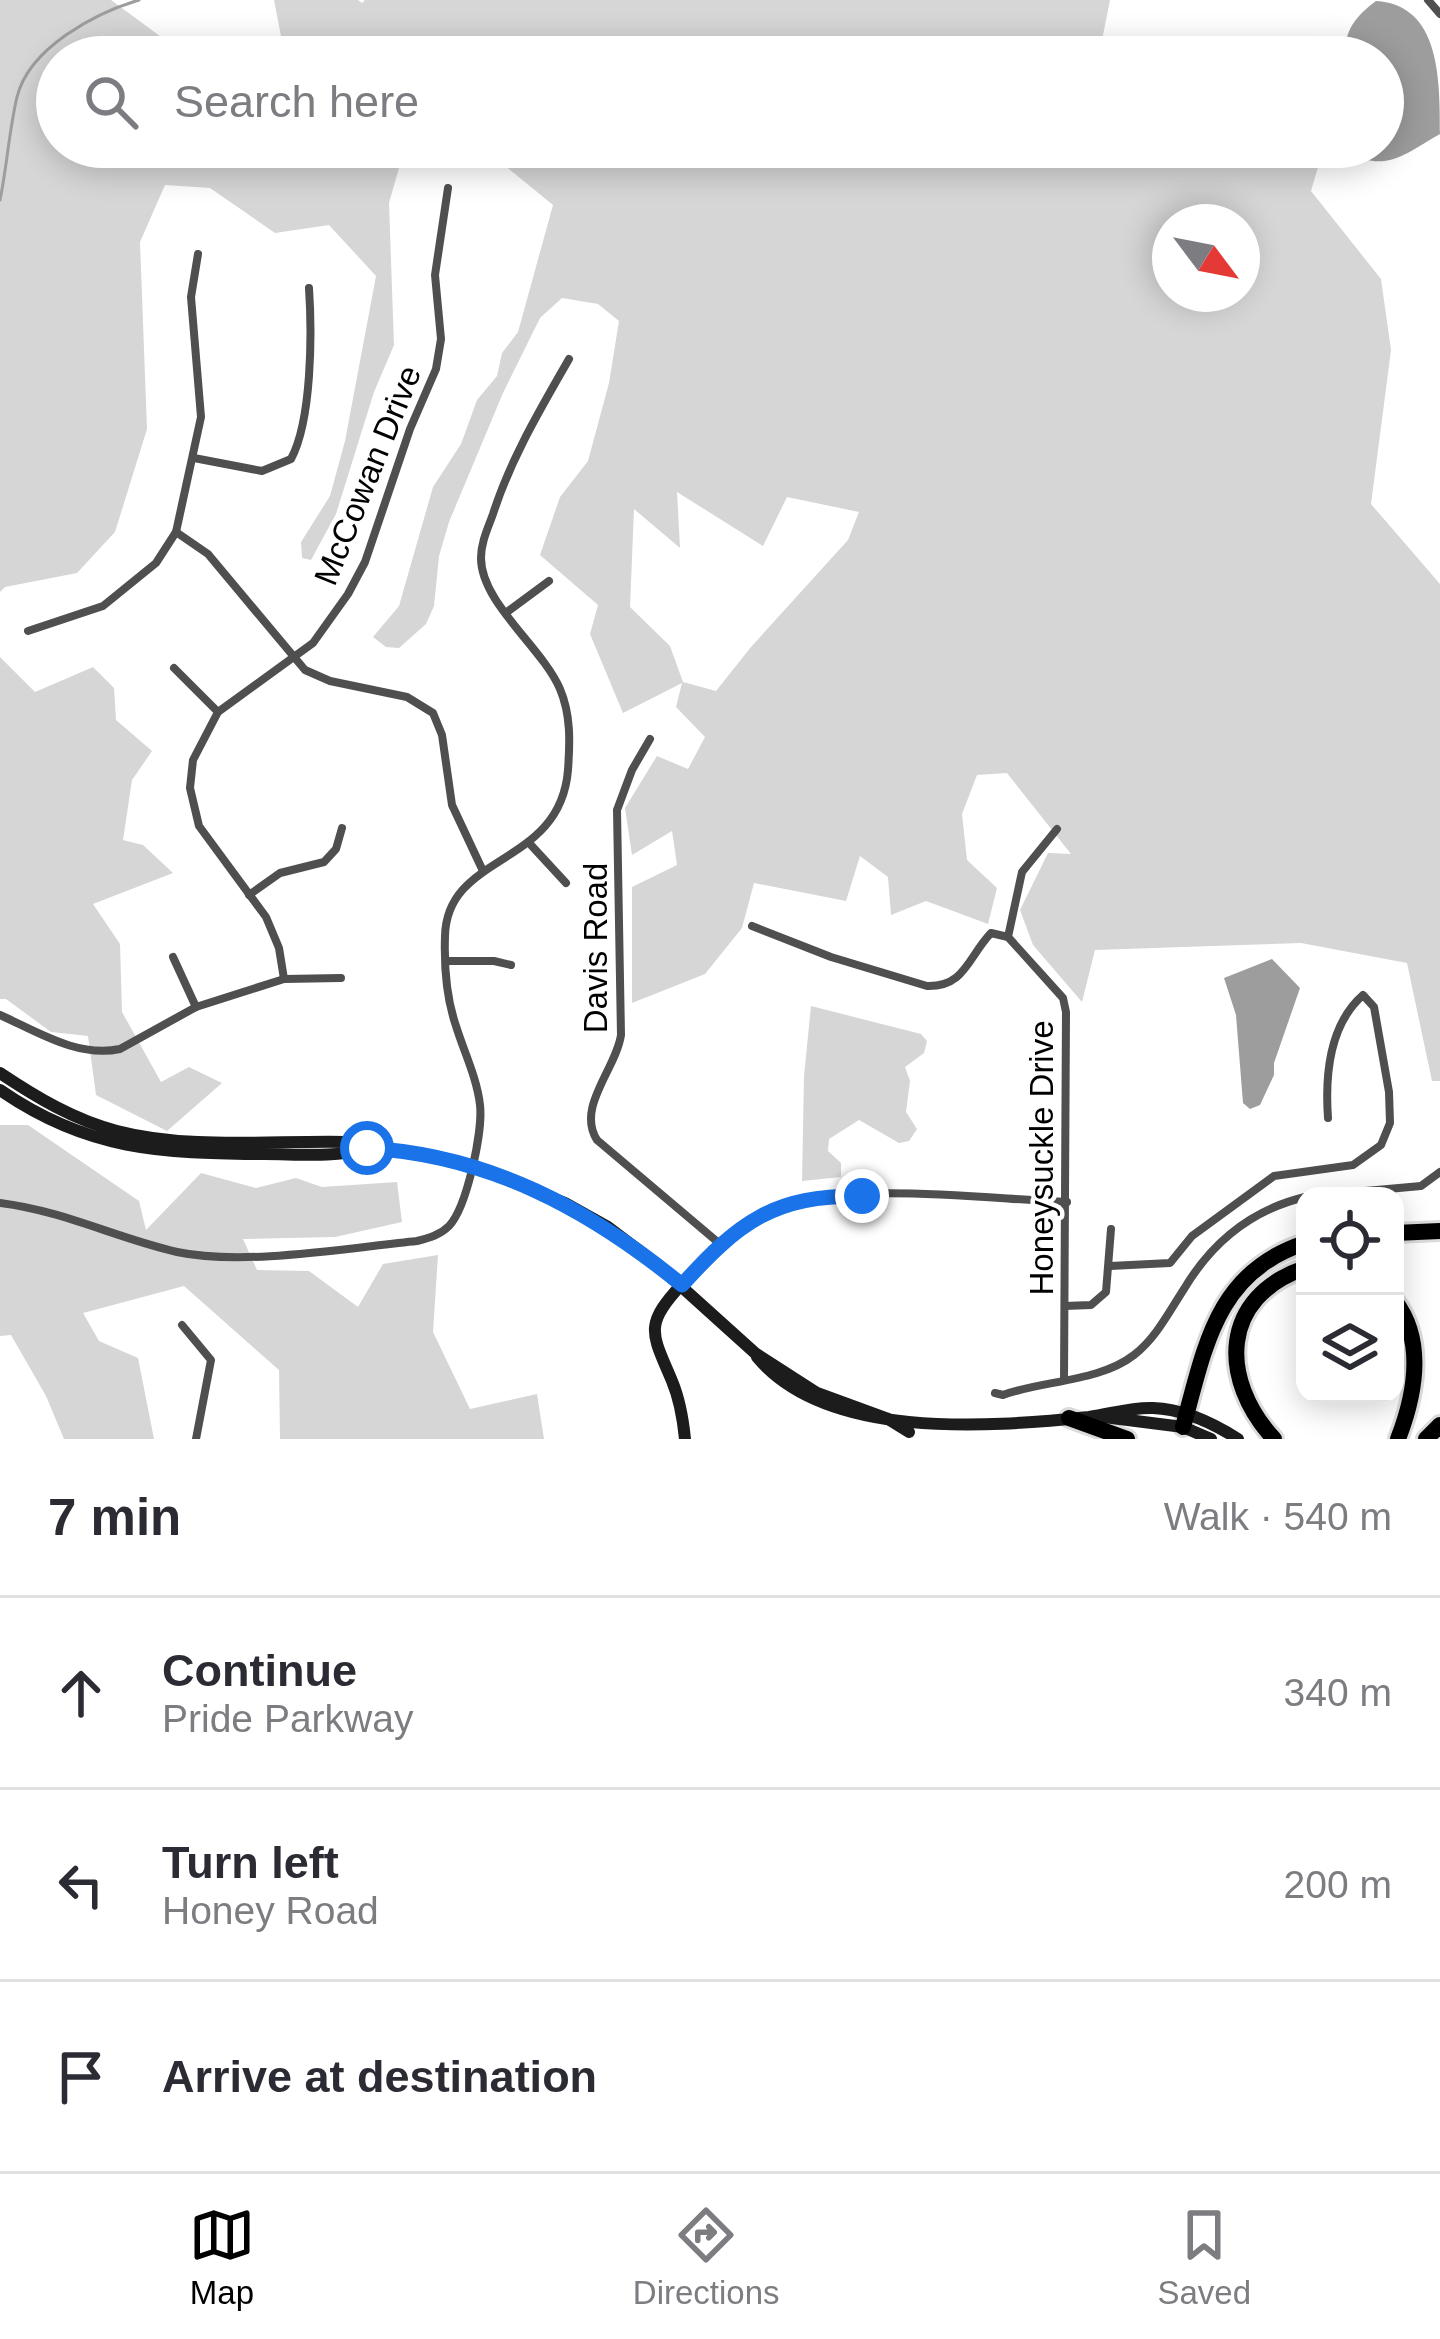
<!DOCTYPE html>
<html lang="en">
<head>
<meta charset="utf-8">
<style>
	body { margin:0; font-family:Helvetica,sans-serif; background:#f2f2f3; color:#2b2b33 }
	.controls { position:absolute; right:36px; bottom:36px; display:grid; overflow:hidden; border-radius:24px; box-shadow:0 6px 30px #0003 }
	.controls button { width:108px; height:108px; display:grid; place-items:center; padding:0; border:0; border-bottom:3px solid #e1e1e2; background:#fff; color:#2b2b33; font:60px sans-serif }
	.compass { position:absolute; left:1152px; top:204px; width:108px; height:108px; border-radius:50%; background:#fff; box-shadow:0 6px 30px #0003; rotate:122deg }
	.stop { position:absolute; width:36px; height:36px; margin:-27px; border:9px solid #1a73e8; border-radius:50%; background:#fff }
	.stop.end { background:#1a73e8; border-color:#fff; box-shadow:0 3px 12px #0008 }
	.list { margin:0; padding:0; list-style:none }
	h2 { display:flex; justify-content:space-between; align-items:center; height:156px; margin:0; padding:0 48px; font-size:51px }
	h2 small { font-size:39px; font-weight:400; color:#7c7c81 }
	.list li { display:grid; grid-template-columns:78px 1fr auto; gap:36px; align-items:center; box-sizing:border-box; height:192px; padding:0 48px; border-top:3px solid #e1e1e2 }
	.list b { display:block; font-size:45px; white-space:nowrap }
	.list p { margin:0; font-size:39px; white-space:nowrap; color:#7c7c81 }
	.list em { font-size:39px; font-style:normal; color:#7c7c81 }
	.icon { flex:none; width:66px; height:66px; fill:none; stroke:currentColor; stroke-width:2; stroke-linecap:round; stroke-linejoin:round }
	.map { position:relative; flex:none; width:1440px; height:1439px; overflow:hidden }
	.search { position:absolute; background:#fff; box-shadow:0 6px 30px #0003; left:36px; right:36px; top:36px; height:132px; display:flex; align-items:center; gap:30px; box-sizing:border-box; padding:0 42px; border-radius:66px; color:#7c7c81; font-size:45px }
	.sheet { height:732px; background:#fff }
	nav { display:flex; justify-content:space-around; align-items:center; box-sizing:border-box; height:168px; border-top:3px solid #e1e1e2; background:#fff; font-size:33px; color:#7c7c81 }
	nav a { display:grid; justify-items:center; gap:6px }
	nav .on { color:#000 }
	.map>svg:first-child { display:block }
	.green { fill:#d6d6d6; fill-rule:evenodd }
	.water { fill:#9d9d9d }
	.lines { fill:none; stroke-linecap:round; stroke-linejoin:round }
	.stream { stroke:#9d9d9d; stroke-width:3 }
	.highway-casing { stroke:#dbdbdb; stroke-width:22 }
	.street { stroke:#4f4f4f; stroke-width:8 }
	.secondary { stroke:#1c1c1c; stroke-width:12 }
	.highway { stroke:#000; stroke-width:16 }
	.route { stroke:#1a73e8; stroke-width:15 }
	.labels { text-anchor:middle; stroke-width:9; stroke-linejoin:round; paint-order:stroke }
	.street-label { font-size:33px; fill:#000; stroke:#fff }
</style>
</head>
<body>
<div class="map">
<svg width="1440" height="1439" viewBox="0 0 1440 1439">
	<rect width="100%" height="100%" fill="#fff"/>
	<g class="green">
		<path d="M0 0H111L168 42 219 57H57V147H405L389 203 394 345 374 392 336 514 311 560 302 558 301 542 330 496 345 441 376 276 329 225 275 233 210 188 165 185 140 242 147 429 115 532 77 573 5 587 0 592Z"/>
		<path d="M274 0H358L362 3 365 0H1110L1099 55 1103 57H285Z"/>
		<path d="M482 147H1300L1321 157 1311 191 1381 279 1391 350 1371 504 1440 584V1081H1432L1407 963 1301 943 1095 950 1082 1002 1033 945 1020 910 1048 853 1071 854 1007 773 977 775 962 814 967 860 997 888 988 924 926 901 891 915 888 877 860 856 846 901 754 883 742 928 705 974 632 1003V887L677 865 672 831 632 855 625 808 657 756 688 769 705 737 676 707 682 683 623 713 590 634 598 605 540 555 560 497 588 461 609 383 619 321 598 304 562 298 540 318 503 393 449 522 439 556 434 606 426 624 399 648 386 647 373 637 399 606 433 487 461 444 477 400 497 376 502 353 518 332 553 205ZM1170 222H1242V294H1170ZM677 492 763 546 787 497 859 512 848 540 751 647 716 691 683 682 670 646 630 607 634 509 680 548Z"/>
		<path d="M0 657 35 692 93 667 114 688 116 720 152 751 132 780 123 840 143 845 173 873 93 904 120 944 122 1012 161 1082 189 1067 222 1083 167 1131 96 1095 88 1036 51 1032 6 999H0Z"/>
		<path d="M811 1006 921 1034 927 1041 924 1053 905 1067 910 1081 906 1112 917 1129 909 1141 899 1143 859 1120 829 1139 828 1151 841 1163V1177L802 1181 804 1076Z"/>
		<path d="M0 1125H28L139 1201 146 1230 201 1173 256 1188 296 1178 322 1187 397 1182 402 1222 335 1237 243 1239 257 1270 309 1271 358 1307 383 1264 438 1255 433 1332 470 1409 537 1394 544 1439H280L279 1370 184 1286 83 1313 99 1341 138 1358 154 1439H64L46 1396 11 1335 0 1336Z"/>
	</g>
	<g class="water">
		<path d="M1376 1C1440 5 1440 78 1440 134 1406 153 1387 173 1349 153L1348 147H1383V57H1345C1344 30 1356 16 1376 1Z"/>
		<path d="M1272 959 1300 988 1274 1063V1075L1260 1105 1250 1109 1243 1103 1236 1015 1224 978Z"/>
	</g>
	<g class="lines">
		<path class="stream" d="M0 200C7 166 9 131 17 97 29 48 95 13 139 0"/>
		<g class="highway-casing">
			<g id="highway">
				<path d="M1395 1233 1440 1231"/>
				<path d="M1395 1301C1426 1342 1415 1395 1398 1439"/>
				<path d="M1069 1418 1127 1439"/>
				<path d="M1183 1427C1205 1347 1216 1272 1305 1243"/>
				<path d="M1274 1439C1219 1379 1220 1297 1305 1268"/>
				<path d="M1426 1439 1440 1425"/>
			</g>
		</g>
		<g class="street">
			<path d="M1428 0 1440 14"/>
			<path d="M194 458 262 471 291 459C312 420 312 333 309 288"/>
			<path d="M176 532 208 554 305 670 330 681 407 697 433 713 442 735 452 805 483 871"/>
			<path d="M507 612 549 581"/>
			<path d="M28 631 103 606 156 563 176 532 201 417 191 297 198 254"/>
			<path d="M174 668 218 712"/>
			<path d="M650 739 632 770 617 810 621 1035C616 1069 576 1107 597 1140L720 1244"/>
			<path d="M1057 829 1022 872 1008 937 1063 998 1066 1012 1064 1379"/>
			<path d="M530 844 566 883"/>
			<path d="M249 895 280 873 324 862 336 849 342 828"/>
			<path d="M752 926 831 957 927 986C965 987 968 957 991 933L1008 937"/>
			<path d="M173 957 196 1007"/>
			<path d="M446 961H494L511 965"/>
			<path d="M284 979 279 948 266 917 199 826 190 788 193 760 218 712 313 643 348 594 365 562 410 429 436 369 441 339 435 275 448 188"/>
			<path d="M0 1015C38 1032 78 1058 120 1049L196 1007 284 979 341 978"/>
			<path d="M1310 1196 1421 1186 1440 1172"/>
			<path d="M0 1203C64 1211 116 1238 177 1252 244 1266 347 1248 417 1241 429 1238 440 1235 449 1226 467 1207 483 1131 480 1105 477 1078 464 1052 456 1026 446 997 444 967 445 936 447 852 560 868 568 770 570 742 571 715 560 689 542 647 481 603 481 558 481 542 488 528 493 514 511 458 540 410 569 359"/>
			<path d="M1110 1266 1170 1263 1192 1236 1274 1176 1353 1165 1381 1145 1390 1123 1389 1092 1374 1007 1363 995C1329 1025 1325 1076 1328 1118"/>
			<path d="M682 1284C705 1260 726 1232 757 1216 830 1177 982 1199 1067 1202"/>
			<path d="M1065 1306 1091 1305 1106 1292 1111 1229"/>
			<path d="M182 1325 211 1360 196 1439"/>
			<path d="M995 1393 1003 1395C1044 1380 1099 1382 1134 1355 1156 1338 1169 1312 1184 1289 1212 1242 1251 1210 1305 1197"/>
		</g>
		<g class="secondary">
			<path d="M0 1073C36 1097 74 1120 117 1131 190 1150 274 1140 350 1142L366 1148 421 1154 471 1165 565 1203 608 1227 653 1261 755 1353 817 1393 888 1419 909 1432"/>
			<path d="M0 1090C88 1151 161 1153 264 1154 297 1154 334 1158 365 1149"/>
			<path d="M682 1284C643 1326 652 1333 672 1381 680 1400 683 1419 685 1439"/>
			<path d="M757 1357C825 1439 983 1428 1089 1417 1111 1414 1131 1407 1153 1408 1184 1409 1213 1423 1238 1439"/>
			<path d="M1104 1417 1183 1427 1211 1439"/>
		</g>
		<use href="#highway" class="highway"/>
	</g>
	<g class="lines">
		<path class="route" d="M367 1148C489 1155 589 1209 682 1285 739 1222 774 1195 862 1196"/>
	</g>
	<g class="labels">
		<g class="street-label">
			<text transform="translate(367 475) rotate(-68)" y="12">McCowan Drive</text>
			<text transform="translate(595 948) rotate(-90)" y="12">Davis Road</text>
			<text transform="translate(1041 1158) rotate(-90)" y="12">Honeysuckle Drive</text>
		</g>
	</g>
</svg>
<div class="controls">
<button><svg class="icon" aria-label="locate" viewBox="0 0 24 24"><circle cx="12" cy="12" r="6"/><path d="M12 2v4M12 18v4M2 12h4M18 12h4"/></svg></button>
<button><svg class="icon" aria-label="layers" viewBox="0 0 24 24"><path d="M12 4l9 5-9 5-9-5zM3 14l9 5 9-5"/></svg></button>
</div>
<svg class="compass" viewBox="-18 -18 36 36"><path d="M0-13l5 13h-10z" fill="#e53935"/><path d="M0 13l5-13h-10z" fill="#7c7c81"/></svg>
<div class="stop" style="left:367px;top:1148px"></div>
<div class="stop end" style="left:862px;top:1196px"></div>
<div class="search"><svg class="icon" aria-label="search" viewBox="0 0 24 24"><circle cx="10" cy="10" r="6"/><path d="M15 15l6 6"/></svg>Search here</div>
</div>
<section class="sheet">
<h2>7 min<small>Walk · 540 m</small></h2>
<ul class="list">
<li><svg class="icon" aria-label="ahead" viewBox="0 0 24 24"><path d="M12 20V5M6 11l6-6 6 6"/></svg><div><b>Continue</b><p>Pride Parkway</p></div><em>340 m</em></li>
<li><svg class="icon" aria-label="left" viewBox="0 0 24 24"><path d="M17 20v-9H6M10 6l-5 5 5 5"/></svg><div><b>Turn left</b><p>Honey Road</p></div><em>200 m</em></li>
<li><svg class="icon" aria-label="arrive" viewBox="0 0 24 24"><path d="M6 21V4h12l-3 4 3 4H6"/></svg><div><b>Arrive at destination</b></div></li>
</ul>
</section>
<nav>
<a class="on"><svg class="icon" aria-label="map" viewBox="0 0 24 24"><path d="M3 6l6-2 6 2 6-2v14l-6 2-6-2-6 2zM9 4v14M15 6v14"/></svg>Map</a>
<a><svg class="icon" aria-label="directions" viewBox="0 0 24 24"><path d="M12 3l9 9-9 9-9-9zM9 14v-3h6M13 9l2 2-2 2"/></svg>Directions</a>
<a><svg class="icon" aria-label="saved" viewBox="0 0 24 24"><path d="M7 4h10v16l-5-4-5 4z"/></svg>Saved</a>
</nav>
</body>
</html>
